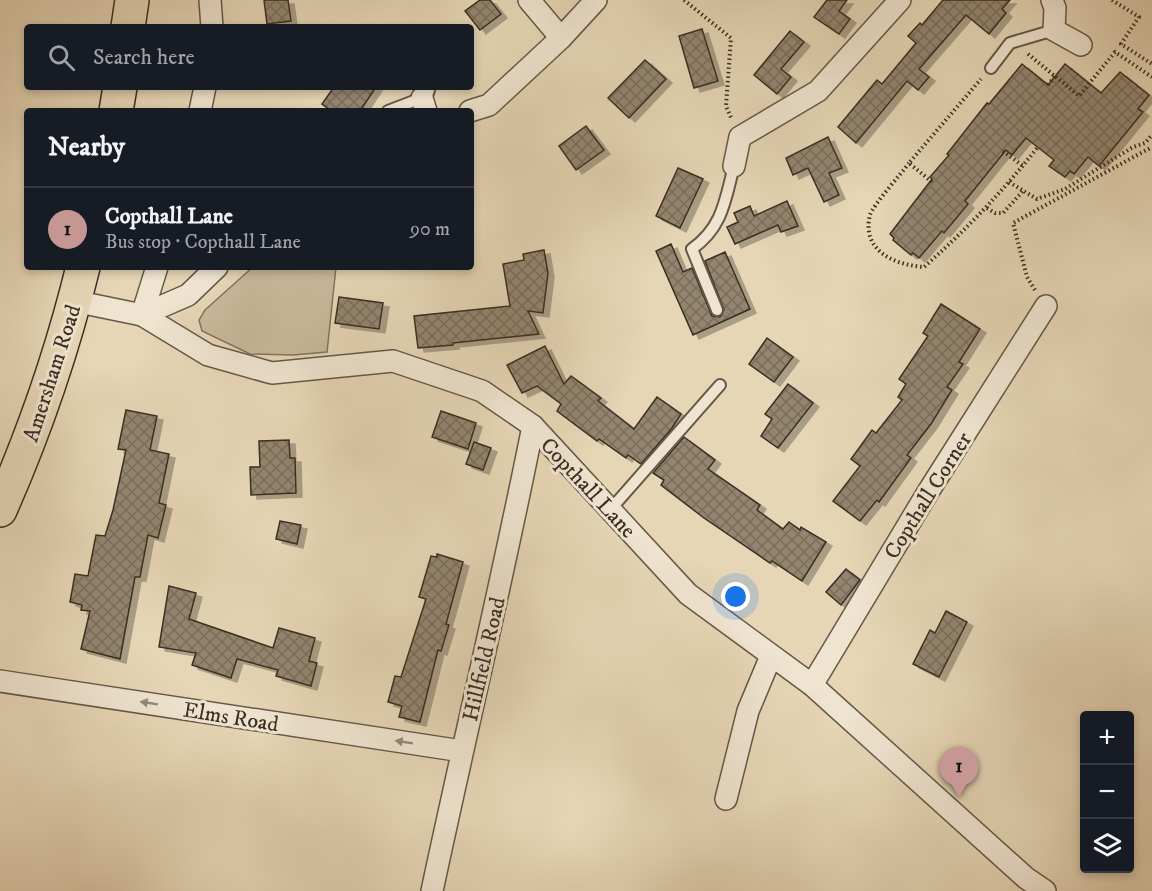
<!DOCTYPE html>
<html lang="en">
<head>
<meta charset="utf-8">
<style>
	body { margin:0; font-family:"IM FELL DW Pica",serif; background:#242831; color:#f1f3f6 }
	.controls { position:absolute; right:18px; bottom:18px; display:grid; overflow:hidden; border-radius:6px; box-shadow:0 3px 9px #0003 }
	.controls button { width:54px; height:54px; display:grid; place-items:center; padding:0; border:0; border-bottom:2px solid #363941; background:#171b24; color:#f1f3f6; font:30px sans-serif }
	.you { position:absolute; left:736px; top:597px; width:21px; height:21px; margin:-15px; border:4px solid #fff; border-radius:50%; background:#1a73e8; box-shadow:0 0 0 9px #1a73e833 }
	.badge { display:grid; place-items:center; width:39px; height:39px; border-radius:50%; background:#c59692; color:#111; font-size:20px; font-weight:700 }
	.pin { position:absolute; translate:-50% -50px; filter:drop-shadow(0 2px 3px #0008) }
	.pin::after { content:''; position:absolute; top:32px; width:21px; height:18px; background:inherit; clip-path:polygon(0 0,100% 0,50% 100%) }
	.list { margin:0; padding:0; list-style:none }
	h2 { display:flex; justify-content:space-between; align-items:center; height:78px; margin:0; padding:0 24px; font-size:26px }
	h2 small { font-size:20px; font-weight:400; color:#9ea1a6 }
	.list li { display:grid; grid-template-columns:39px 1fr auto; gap:18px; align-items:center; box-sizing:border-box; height:84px; padding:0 24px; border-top:2px solid #363941 }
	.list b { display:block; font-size:22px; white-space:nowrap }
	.list p { margin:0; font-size:20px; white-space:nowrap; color:#9ea1a6 }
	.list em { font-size:20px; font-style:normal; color:#9ea1a6 }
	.icon { flex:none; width:33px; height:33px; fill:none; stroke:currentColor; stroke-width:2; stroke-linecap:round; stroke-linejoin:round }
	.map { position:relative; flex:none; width:1152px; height:891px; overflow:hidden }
	.search { position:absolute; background:#171b24; box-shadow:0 3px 9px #0003; left:24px; top:24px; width:450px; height:66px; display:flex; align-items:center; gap:15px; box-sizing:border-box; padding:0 21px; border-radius:6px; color:#9ea1a6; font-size:22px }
	.panel { position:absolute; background:#171b24; box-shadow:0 3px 9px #0003; left:24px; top:108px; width:450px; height:162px; border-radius:6px }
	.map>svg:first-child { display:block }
	.green { fill:#c9b99d; stroke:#827460; stroke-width:1.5 }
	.building { fill:url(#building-cross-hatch); stroke:#3a2e22; stroke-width:1.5; filter:url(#shadow) }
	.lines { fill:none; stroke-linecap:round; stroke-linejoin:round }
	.service-casing { stroke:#655847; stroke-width:14 }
	.minor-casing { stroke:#655847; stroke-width:24 }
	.trunk-casing { stroke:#3a2e22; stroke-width:36 }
	.path { stroke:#3a2e22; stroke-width:4; stroke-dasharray:1.5 3; stroke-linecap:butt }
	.service { stroke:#efe4d0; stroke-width:10 }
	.minor { stroke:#efe4d0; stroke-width:21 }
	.trunk { stroke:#e6d6b6; stroke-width:33 }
	.oneway { fill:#948979 }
	.labels { text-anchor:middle; stroke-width:6; stroke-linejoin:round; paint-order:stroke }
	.street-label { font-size:22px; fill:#3a2e22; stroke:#efe4d0 }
</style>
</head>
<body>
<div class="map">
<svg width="1152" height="891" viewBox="0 0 1152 891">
	<defs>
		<pattern id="building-cross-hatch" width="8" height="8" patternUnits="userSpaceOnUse" patternTransform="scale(1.5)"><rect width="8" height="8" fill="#93856f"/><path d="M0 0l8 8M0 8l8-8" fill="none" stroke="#796d5b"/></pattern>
		<filter id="shadow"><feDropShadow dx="6" dy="4" stdDeviation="0" flood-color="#0004"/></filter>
	</defs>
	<rect width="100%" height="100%" fill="#e6d6b6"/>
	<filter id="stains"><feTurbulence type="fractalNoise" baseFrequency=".00333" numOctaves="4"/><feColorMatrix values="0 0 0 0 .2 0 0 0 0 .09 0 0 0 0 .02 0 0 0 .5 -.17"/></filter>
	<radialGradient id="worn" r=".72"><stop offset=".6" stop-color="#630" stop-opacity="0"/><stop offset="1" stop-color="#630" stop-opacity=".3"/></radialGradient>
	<path class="green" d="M253 267H336L327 352 293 355 250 354 202 331 199 320 205 310Z"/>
	<g class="building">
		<path d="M264 0H288L291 21 267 24Z"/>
		<path d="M480 0H490L501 14 480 30 465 11Z"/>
		<path d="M827 0H847L839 11 850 19 839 34 814 17Z"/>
		<path d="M943 0H1010L1002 9 1006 13 989 34 966 15 919 69 929 77 918 90 907 81 856 143 838 127 877 80 882 84 916 43 908 36 920 23 922 25Z"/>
		<path d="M702 29 718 81 694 88 679 36Z"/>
		<path d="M790 31 804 42 781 69 791 77 777 94 754 75Z"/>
		<path d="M645 60 666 79 629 118 608 98Z"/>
		<path d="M1022 64 1048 85 1065 64 1101 93 1120 72 1149 95 1138 109 1143 112 1099 166 1088 157 1074 174 1070 171 1065 177 1049 166 1054 160 1026 138 1012 155 1006 150 965 201 968 204 944 233 942 231 919 258 913 253 911 255 893 240 894 238 890 234 932 179 930 177 949 155 947 154 987 103 989 104Z"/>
		<path d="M334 87H376L360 111H332L322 104Z"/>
		<path d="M586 126 604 150 576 170 559 146Z"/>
		<path d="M828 137 842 168 829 173 839 195 824 202 808 168 793 175 786 158Z"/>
		<path d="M678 168 703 179 680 228 656 216Z"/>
		<path d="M787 201 798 226 781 232 778 225 735 244 727 227 738 222 734 213 750 206 754 216Z"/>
		<path d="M671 244 683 272 692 268 712 316 720 317 724 310 705 261 725 252 750 309 693 335 656 251Z"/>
		<path d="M544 250 548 273 543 313 528 311 539 334 453 343V345L418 348 414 316 510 306 503 264 524 260 523 254Z"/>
		<path d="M339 297 383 303 379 329 335 323Z"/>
		<path d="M941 304 980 329 959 362 963 364 947 387 952 390 931 424 907 455 911 458 879 502 877 500 860 521 833 501 860 466 851 459 872 430 876 433 902 400 898 397 906 384 899 379 928 336 923 333Z"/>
		<path d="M767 338 793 357 774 382 749 364Z"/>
		<path d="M545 346 564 384 571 376 601 398 598 401 634 429 657 397 681 414 672 428 641 464 628 455 626 458 599 439 597 441 557 411 561 404 537 386 522 393 507 365Z"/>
		<path d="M788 384 813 403 778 448 761 436 772 419 765 414Z"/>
		<path d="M126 410 157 416 150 450 169 454 159 503 166 505 158 538 148 535 140 577H135L120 659 81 649 90 611 81 610 82 605 70 602 75 574 88 576 96 535 105 536 113 510 126 450 118 449Z"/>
		<path d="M441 411 476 423 468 449 432 437Z"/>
		<path d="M684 437 715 460 708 469 760 505 757 510 783 529 789 522 800 530 801 527 826 542 802 581 772 561 770 563 704 518 661 485 664 480 653 473Z"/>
		<path d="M289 440 290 458H295L296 493 251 495 250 467H260L259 441Z"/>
		<path d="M474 442 491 448 483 470 466 464Z"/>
		<path d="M280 521 301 525 297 544 276 539Z"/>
		<path d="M437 554 463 562 446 624 449 625 441 651 438 650 420 722 399 717 402 706 388 702 395 676 401 677 426 599 419 597 431 556 437 557Z"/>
		<path d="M846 569 860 580 841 605 826 592Z"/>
		<path d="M169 586 196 593 189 619 273 648 279 628 315 638 309 661 317 663 311 686 276 676 278 670 237 659 231 678 192 665 196 653 159 647Z"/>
		<path d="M946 611 967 622 939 677 913 664 930 630 935 633Z"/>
	</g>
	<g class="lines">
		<g class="service-casing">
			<g id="service">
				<path d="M991 68 1010 43 1054 30"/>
				<path d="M388 111 427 96 430 87"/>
				<path d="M717 310 692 249C723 227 725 200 734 166"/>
				<path d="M610 510 720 385"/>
			</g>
		</g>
		<g class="minor-casing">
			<g id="minor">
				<path d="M210 0 212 27"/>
				<path d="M529 0 561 38"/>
				<path d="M1052 0 1055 8 1054 30 1081 45"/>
				<path d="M422 98 426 111"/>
				<path d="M200 111 205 87"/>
				<path d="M470 111 489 105 561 38 596 0"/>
				<path d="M734 166 740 137 818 91 900 0"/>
				<path d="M74 301 142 315 188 295 217 267"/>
				<path d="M142 315 208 355 272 373 393 361 482 391 533 426 688 594 812 685 1026 878 1045 891"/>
				<path d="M142 315 157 267"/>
				<path d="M0 681 462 751"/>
				<path d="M812 685 928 492 1046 306"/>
				<path d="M726 799 748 711 771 656"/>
				<path d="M432 891C465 736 502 582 533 426"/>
			</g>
		</g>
		<g class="trunk-casing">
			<g id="trunk">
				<path d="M128 27 132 0"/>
				<path d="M116 111 120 87"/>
				<path d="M0 510C34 433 63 349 83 267"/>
			</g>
		</g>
		<g class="path">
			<path d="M684 0 731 38 726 106 732 120"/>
			<path d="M1112 0 1139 17 1121 44 1152 64"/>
			<path d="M1028 54 1079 96 1115 52 1152 77"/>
			<path d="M1048 85 1055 76"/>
			<path d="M1003 151 1023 166"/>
			<path d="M909 163C902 173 873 205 870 215 861 251 895 265 924 267 966 230 1003 191 1038 147"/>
			<path d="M932 182 909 163 981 79"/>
			<path d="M1009 182 1037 199 1065 189 1133 147 1145 143 1152 135"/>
			<path d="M987 208 995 213H1003L1023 191"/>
			<path d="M1035 290 1027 277 1013 223 1152 147"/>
		</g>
		<use href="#service" class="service"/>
		<use href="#minor" class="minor"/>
		<use href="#trunk" class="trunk"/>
	</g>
	<defs><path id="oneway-solid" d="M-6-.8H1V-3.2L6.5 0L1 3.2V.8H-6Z" transform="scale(1.5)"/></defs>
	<g class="oneway">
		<use href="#oneway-solid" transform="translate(149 703) rotate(-171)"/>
		<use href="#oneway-solid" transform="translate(404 742) rotate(-171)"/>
	</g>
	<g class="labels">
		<g class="street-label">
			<text transform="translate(51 373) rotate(-72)" y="8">Amersham Road</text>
			<text transform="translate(589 487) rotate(47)" y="8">Copthall Lane</text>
			<text transform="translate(927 495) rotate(-58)" y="8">Copthall Corner</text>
			<text transform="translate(483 659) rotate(-77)" y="8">Hillfield Road</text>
			<text transform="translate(231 716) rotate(9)" y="8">Elms Road</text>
		</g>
	</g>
	<rect width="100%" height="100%" filter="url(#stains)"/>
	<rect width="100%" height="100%" fill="url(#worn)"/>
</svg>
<div class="controls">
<button>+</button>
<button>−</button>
<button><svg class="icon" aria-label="layers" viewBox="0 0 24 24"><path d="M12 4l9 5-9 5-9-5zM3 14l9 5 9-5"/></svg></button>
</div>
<div class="you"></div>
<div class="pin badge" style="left:959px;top:797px">1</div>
<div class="search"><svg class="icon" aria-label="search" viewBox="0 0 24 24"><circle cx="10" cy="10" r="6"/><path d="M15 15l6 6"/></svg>Search here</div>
<section class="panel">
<h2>Nearby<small></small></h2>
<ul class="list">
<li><span class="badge">1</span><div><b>Copthall Lane</b><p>Bus stop · Copthall Lane</p></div><em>90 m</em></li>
</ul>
</section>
</div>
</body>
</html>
